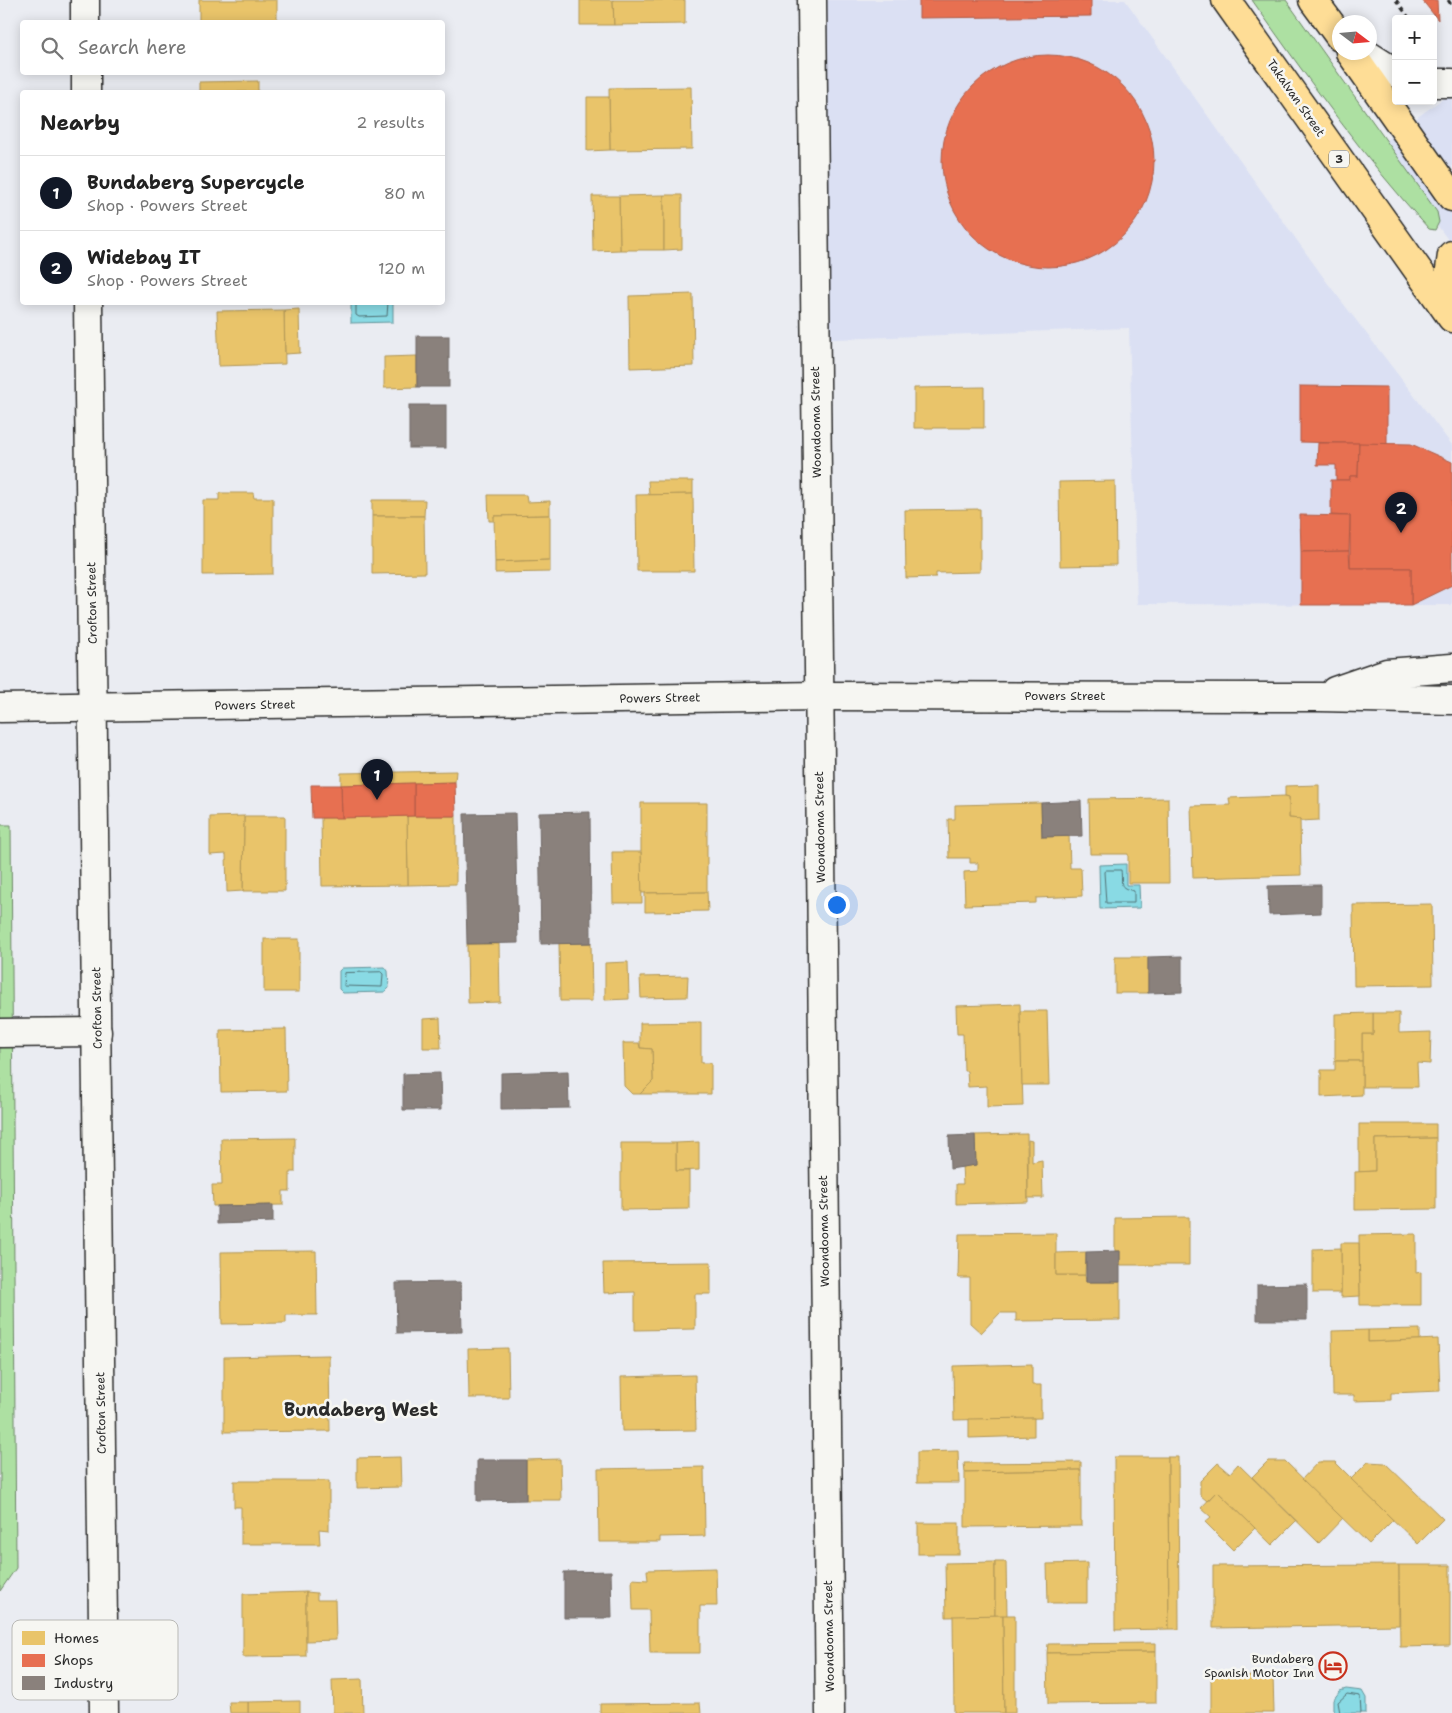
<!DOCTYPE html>
<html lang="en">
<head>
<meta charset="utf-8">
<style>
	body { margin:0; font-family:"Shantell Sans",sans-serif; background:#f6f6f6; color:#222 }
	.controls { position:absolute; right:15px; top:15px; display:grid; overflow:hidden; border-radius:5px; box-shadow:0 2px 12px #0003 }
	.controls button { width:45px; height:45px; display:grid; place-items:center; padding:0; border:0; border-bottom:1px solid #e0e0e0; background:#fff; color:#222; font:25px sans-serif }
	.compass { position:absolute; left:1332px; top:15px; width:45px; height:45px; border-radius:50%; background:#fff; box-shadow:0 2px 12px #0003; rotate:106deg }
	.you { position:absolute; left:836px; top:904px; width:18px; height:18px; margin:-12px; border:4px solid #fff; border-radius:50%; background:#1a73e8; box-shadow:0 0 0 8px #1a73e833 }
	.badge { display:grid; place-items:center; width:32px; height:32px; border-radius:50%; background:#111827; color:#fff; font-size:16px; font-weight:700 }
	.pin { position:absolute; translate:-50% -41px; filter:drop-shadow(0 1px 2px #0008) }
	.pin::after { content:''; position:absolute; top:26px; width:18px; height:15px; background:inherit; clip-path:polygon(0 0,100% 0,50% 100%) }
	.list { margin:0; padding:0; list-style:none }
	h2 { display:flex; justify-content:space-between; align-items:center; height:65px; margin:0; padding:0 20px; font-size:21px }
	h2 small { font-size:16px; font-weight:400; color:#767676 }
	.list li { display:grid; grid-template-columns:32px 1fr auto; gap:15px; align-items:center; box-sizing:border-box; height:75px; padding:0 20px; border-top:1px solid #e0e0e0 }
	.list b { display:block; font-size:19px; white-space:nowrap }
	.list p { margin:0; font-size:16px; white-space:nowrap; color:#767676 }
	.list em { font-size:16px; font-style:normal; color:#767676 }
	.icon { flex:none; width:28px; height:28px; fill:none; stroke:currentColor; stroke-width:2; stroke-linecap:round; stroke-linejoin:round }
	.map { position:relative; flex:none; width:1452px; height:1713px; overflow:hidden }
	.search { position:absolute; background:#fff; box-shadow:0 2px 12px #0003; left:20px; top:20px; width:425px; height:55px; display:flex; align-items:center; gap:12px; box-sizing:border-box; padding:0 18px; border-radius:5px; color:#767676; font-size:19px }
	.panel { position:absolute; background:#fff; box-shadow:0 2px 12px #0003; left:20px; top:90px; width:425px; height:215px; border-radius:5px }
	.map>svg:first-child { display:block }
	.built { fill:#dbe0f3 }
	.green { fill:#ade0a2; stroke:#6c8666 }
	.water { fill:#89dae4; stroke:#63949a }
	.homes { fill:#e9c46a; stroke:#b09657 }
	.shops { fill:#e76f51; stroke:#af5b46 }
	.industry { fill:#8a817c; stroke:#6e6764 }
	.lines { fill:none; stroke-linecap:round; stroke-linejoin:round }
	.shore { stroke:#517175; stroke-width:1 }
	.minor-casing { stroke:#2b2b2b; stroke-width:31 }
	.highway-casing { stroke:#2b2b2b; stroke-width:31 }
	.path { stroke:#2b2b2b; stroke-width:3; stroke-dasharray:5 4; stroke-linecap:butt }
	.minor { stroke:#f6f6f2; stroke-width:28 }
	.highway { stroke:#fedd96; stroke-width:28 }
	.labels { text-anchor:middle; stroke-width:5; stroke-linejoin:round; paint-order:stroke }
	.shield { fill:#f6f6f2; stroke:#686867; stroke-width:1 }
	.shield-label { font-size:11px; font-weight:bold; fill:#2b2b2b }
	.street-label { font-size:12px; fill:#2b2b2b; stroke:#f6f6f2 }
	.poi-label { font-size:12px; fill:#2b2b2b; stroke:#f6f6f2; text-anchor:end }
	.district-label { font-size:18px; font-weight:bold; fill:#2b2b2b; stroke:#f6f6f2 }
	.key { fill:#f6f6f2; stroke:#b9b9b6; stroke-width:1 }
	.key-label { font-size:14px; fill:#2b2b2b }
</style>
</head>
<body>
<div class="map">
<svg width="1452" height="1713" viewBox="0 0 1452 1713">
	<rect width="100%" height="100%" fill="#eaecf2"/>
	<filter id="ink" filterUnits="userSpaceOnUse"><feTurbulence type="fractalNoise" baseFrequency=".02" numOctaves="2"/><feDisplacementMap in="SourceGraphic" scale="10" xChannelSelector="R" yChannelSelector="G"/><feConvolveMatrix kernelMatrix="1 2 1 2 8 2 1 2 1" color-interpolation-filters="sRGB"/></filter>
	<g filter="url(#ink)">
		<g class="built">
			<path d="M808 0H1125L1326 281 1452 445V603L1450 605 1137 604 1129 328 810 340Z"/>
			<path d="M1452 92V245L1378 146Z"/>
		</g>
		<g class="green">
			<path d="M1252 0H1286L1437 212 1439 222 1435 230 1429 229C1364 158 1308 79 1252 0Z"/>
			<path d="M0 825H11L16 1568 0 1591Z"/>
		</g>
		<g class="water">
			<path d="M351 303H393V322L351 323Z"/>
			<path d="M1126 864V885H1139L1140 908 1100 909 1099 865Z"/>
			<path d="M385 967 388 971 389 988 385 992 343 993 339 989V971L342 968Z"/>
			<path d="M1346 1689 1362 1691 1366 1698V1713H1337L1333 1709V1700L1340 1691Z"/>
		</g>
		<g class="homes">
			<rect x="199" y="0" width="78" height="22"/>
			<path d="M580 0H613L614 25H580Z"/>
			<path d="M613 0H685V24L614 25Z"/>
			<path d="M258 81V92H199V82Z"/>
			<path d="M691 87 692 149 610 150 609 88Z"/>
			<path d="M587 97H609L610 150 587 151Z"/>
			<path d="M664 195V250H620L619 196Z"/>
			<path d="M664 195H682V249L664 250Z"/>
			<path d="M592 196H619L620 250 593 251Z"/>
			<path d="M693 294 694 366 630 368 629 296Z"/>
			<path d="M299 309 300 353 285 354 284 310Z"/>
			<path d="M284 310 285 364 219 366 217 311Z"/>
			<path d="M417 356V387L384 388V357Z"/>
			<path d="M984 387V428H914V388Z"/>
			<path d="M648 481H693V494L649 495Z"/>
			<path d="M1115 481 1116 565 1060 566 1059 482Z"/>
			<path d="M219 493H253L254 498H273V574L203 575V500H219Z"/>
			<path d="M693 494 694 571H637L636 495Z"/>
			<path d="M488 495H526L527 502 550 501V515L494 516 495 521H489Z"/>
			<path d="M372 500H425L424 516H372Z"/>
			<path d="M980 509V572L936 573V577L906 578 905 510Z"/>
			<path d="M550 515V560L495 562 494 516Z"/>
			<path d="M372 516H424L425 573 372 574Z"/>
			<path d="M550 560V572L495 573V562Z"/>
			<path d="M456 771 455 782 341 785V773Z"/>
			<path d="M1319 785V820L1300 821V819L1289 818V797L1285 796V786Z"/>
			<path d="M1285 796 1289 797V818L1300 819 1301 875 1193 878 1191 806 1230 805 1229 798Z"/>
			<path d="M1168 798 1169 883H1128V854H1090L1089 799Z"/>
			<path d="M641 803H707V892L641 893Z"/>
			<path d="M1041 803 1042 837 1069 836 1070 868H1081L1082 896 1036 898V903L965 905 964 872 978 871V863H970V858H949L948 819H955V805Z"/>
			<path d="M244 816H285V891H243Z"/>
			<path d="M244 816 243 891 227 892 226 854 210 855V817Z"/>
			<path d="M407 816H456V884L408 885Z"/>
			<path d="M407 816 408 885 322 886 321 818Z"/>
			<path d="M612 852H641L642 903H613Z"/>
			<path d="M707 892 708 911 645 912V893Z"/>
			<path d="M1432 904 1433 985 1354 986 1353 905Z"/>
			<rect x="264" y="939" width="35" height="53"/>
			<path d="M559 943H591L592 1001H560Z"/>
			<path d="M467 944H499L500 1002 468 1003Z"/>
			<rect x="1115" y="957" width="33" height="36"/>
			<path d="M628 962 629 999 605 1000V963Z"/>
			<path d="M688 976 687 997 641 998 640 977Z"/>
			<path d="M1020 1004 1023 1106 987 1107V1086L968 1087 967 1071H964L963 1034H957L956 1006Z"/>
			<path d="M1020 1011H1047L1049 1085H1022Z"/>
			<path d="M1373 1013H1399V1033L1431 1032 1430 1064 1417 1063 1418 1087H1362V1034H1373Z"/>
			<path d="M1373 1013V1034H1362V1061H1335V1014Z"/>
			<path d="M440 1018 441 1048H423V1019Z"/>
			<path d="M701 1022V1063H711V1094H640L653 1081 652 1049 640 1048V1023Z"/>
			<path d="M286 1029 287 1091 221 1092 220 1030Z"/>
			<path d="M623 1043H639L640 1048 652 1049 653 1081 640 1094H632L624 1086Z"/>
			<path d="M1335 1061H1362V1095L1321 1097V1070H1335Z"/>
			<path d="M1359 1124H1436V1138L1375 1139V1171L1359 1172Z"/>
			<path d="M1027 1134 1028 1202 956 1204V1184H963L962 1165H976L975 1135Z"/>
			<path d="M295 1138V1172H290V1191H283V1205L213 1206 212 1185H222L221 1139Z"/>
			<path d="M1436 1138V1209L1355 1210V1172L1375 1171V1139Z"/>
			<path d="M1028 1140 1032 1141V1162L1042 1160 1043 1198H1028Z"/>
			<path d="M699 1142V1170L676 1171V1143Z"/>
			<path d="M621 1143H676V1171H689V1209L621 1210Z"/>
			<path d="M1189 1217V1265H1120V1251H1115V1218Z"/>
			<path d="M1056 1233V1275H1085L1086 1282H1120V1320L1016 1321V1313H1000L981 1333 970 1323V1278H958L959 1234Z"/>
			<path d="M1416 1234V1273L1421 1272V1305H1360L1359 1235Z"/>
			<path d="M1341 1243H1359L1360 1296 1341 1297Z"/>
			<path d="M1341 1248V1293H1313V1249Z"/>
			<path d="M316 1251 317 1315H286V1323L222 1324 221 1252Z"/>
			<path d="M1086 1252 1085 1275H1056V1253Z"/>
			<path d="M711 1262V1294H695V1329L635 1330V1292L604 1293 603 1263Z"/>
			<path d="M1420 1329V1340L1368 1342V1330Z"/>
			<path d="M1368 1330V1342L1438 1339 1440 1391 1391 1393V1400L1354 1401V1395H1333L1332 1331Z"/>
			<path d="M508 1348 509 1398H469L468 1349Z"/>
			<path d="M329 1355 330 1431 224 1432V1357Z"/>
			<path d="M1032 1364V1385H1041V1418L954 1420 953 1366Z"/>
			<path d="M695 1375 696 1430 622 1431 621 1377Z"/>
			<path d="M1034 1418V1436L969 1438V1419Z"/>
			<path d="M958 1451 959 1483H917V1452Z"/>
			<path d="M400 1457 401 1487 357 1488V1458Z"/>
			<path d="M1114 1457H1168L1169 1629 1115 1630Z"/>
			<path d="M1168 1457H1178L1179 1629H1169Z"/>
			<path d="M560 1459 561 1500H526V1460Z"/>
			<path d="M1268 1461H1285L1343 1518 1319 1543 1252 1477Z"/>
			<path d="M1081 1462V1470L965 1472 964 1463Z"/>
			<path d="M1318 1462H1335L1393 1520 1369 1544 1302 1479Z"/>
			<path d="M1368 1462 1385 1463 1443 1519 1418 1544 1351 1479Z"/>
			<path d="M1218 1463 1230 1473 1238 1464 1296 1521 1272 1545 1217 1491 1207 1501 1200 1495V1481Z"/>
			<path d="M704 1467 705 1536 660 1537V1542H599L598 1469Z"/>
			<path d="M1081 1470V1526L965 1527V1472Z"/>
			<path d="M234 1481H329V1530L319 1529 320 1544H241V1507H234Z"/>
			<path d="M1217 1491 1255 1528 1233 1550 1205 1522 1211 1517 1201 1508Z"/>
			<rect x="918" y="1523" width="41" height="31"/>
			<path d="M995 1562V1616L946 1617 945 1563Z"/>
			<path d="M995 1562H1006L1007 1616H995Z"/>
			<path d="M1087 1563V1603H1048L1047 1564Z"/>
			<path d="M1399 1565V1625L1213 1628V1566Z"/>
			<path d="M1399 1565H1450V1646L1400 1647Z"/>
			<path d="M716 1568 717 1606H700V1653H650L649 1610H633L632 1579 648 1580 647 1570Z"/>
			<path d="M306 1592V1656L243 1657V1594Z"/>
			<path d="M306 1592 317 1593V1600H335L336 1640 306 1641Z"/>
			<path d="M1003 1615 1004 1713H954L953 1616Z"/>
			<path d="M1003 1615H1015V1713H1004Z"/>
			<path d="M1156 1643V1652L1047 1653 1048 1644Z"/>
			<path d="M1156 1652V1703L1048 1704 1047 1653Z"/>
			<path d="M1273 1675 1274 1713H1211V1676Z"/>
			<path d="M362 1679 363 1713H333L332 1680Z"/>
			<path d="M300 1701V1713H248V1702Z"/>
			<path d="M229 1702H248V1713H230Z"/>
			<path d="M700 1703 701 1713H600V1704Z"/>
		</g>
		<g class="shops">
			<path d="M919 0H1091V16L919 18Z"/>
			<path d="M1422 0H1437L1438 20Z"/>
			<circle cx="1048" cy="161" r="106"/>
			<path d="M1300 386 1387 387V444L1300 442Z"/>
			<path d="M1318 443H1359L1358 476H1350V480H1336V465H1317Z"/>
			<path d="M1359 443 1411 444 1452 462V585L1411 605V568H1350V516L1331 515V480H1350V476H1358Z"/>
			<path d="M1300 515 1350 516 1349 551 1301 552Z"/>
			<path d="M1349 551 1350 568H1411V605H1301V552Z"/>
			<path d="M455 782 456 816H414V783Z"/>
			<path d="M414 783V816L342 818 341 785Z"/>
			<path d="M311 785H341L342 818H312Z"/>
		</g>
		<g class="industry">
			<rect x="417" y="336" width="32" height="51"/>
			<rect x="409" y="405" width="37" height="43"/>
			<path d="M1081 801 1082 836 1042 837 1041 803Z"/>
			<path d="M590 812 591 943 541 944 539 813Z"/>
			<path d="M515 813 518 943 467 944 464 814Z"/>
			<path d="M1321 885V913L1269 915 1268 886Z"/>
			<path d="M1182 956V992L1148 993V957Z"/>
			<path d="M568 1071 569 1108 501 1109V1073Z"/>
			<path d="M440 1073 441 1110H403V1074Z"/>
			<path d="M975 1135 976 1165 950 1169 949 1136Z"/>
			<path d="M273 1205V1222L217 1224V1206Z"/>
			<path d="M1120 1251V1282H1086V1252Z"/>
			<path d="M461 1282 462 1332 397 1333 396 1283Z"/>
			<path d="M1307 1284V1320H1257V1285Z"/>
			<path d="M477 1460H526V1500L477 1501Z"/>
			<path d="M611 1571 612 1618H564V1572Z"/>
		</g>
		<g class="lines">
			<g class="shore">
				<path d="M356 302V315L359 317 387 316 388 302"/>
				<path d="M1107 870H1121C1123 885 1117 887 1134 891V903H1106L1104 872Z"/>
				<path d="M381 972 383 974 382 987 344 986 345 973Z"/>
				<path d="M1340 1713 1338 1702 1347 1694 1360 1696 1361 1713"/>
			</g>
			<g class="minor-casing">
				<g id="minor">
					<path d="M85 0V22"/>
					<path d="M812 0 830 1713"/>
					<path d="M1363 52 1396 73"/>
					<path d="M86 72V92"/>
					<path d="M1433 83H1452"/>
					<path d="M88 302 104 1713"/>
					<path d="M1335 691 1387 673 1452 668"/>
					<path d="M0 708 818 696 1320 697 1452 700"/>
					<path d="M0 1033 97 1032"/>
				</g>
			</g>
			<g class="highway-casing">
				<g id="highway">
					<path d="M1226 0 1452 318"/>
					<path d="M1313 0 1340 37"/>
					<path d="M1350 52 1452 197"/>
					<path d="M1452 255 1448 284 1452 307"/>
				</g>
			</g>
			<g class="path">
				<path d="M1396 0 1410 19"/>
				<path d="M1448 0 1452 6"/>
			</g>
			<use href="#minor" class="minor"/>
			<use href="#highway" class="highway"/>
		</g>
	</g>
	<defs>
		<g id="hotel-ring" transform="scale(1.4375)"><circle r="9.5" fill="#f6f6f2" stroke="#c8321e" stroke-width="1.5"/><path d="M-6-4.5h1.5V1H6V5H4.5V3h-9V5H-6ZM-4 0a1.8 1.8 0 1 1 3.6 0ZM.5 0V-2.5h3Q6-2.5 6 0Z" fill="#c8321e"/></g>
	</defs>
	<g fill-rule="evenodd">
		<use href="#hotel-ring" x="1333" y="1666"/>
	</g>
	<g class="labels">
		<rect class="shield" x="1329" y="150.5" width="20" height="17" rx="4"/>
		<g class="shield-label">
			<text x="1339" y="163">3</text>
		</g>
		<g class="street-label">
			<text transform="translate(1296 98) rotate(55)" y="4">Takalvan Street</text>
			<text transform="translate(816 422) rotate(-91)" y="4">Woondooma Street</text>
			<text transform="translate(92 603) rotate(-91)" y="4">Crofton Street</text>
			<text x="1065" y="700">Powers Street</text>
			<text transform="translate(660 698) rotate(-1)" y="4">Powers Street</text>
			<text transform="translate(255 705) rotate(-1)" y="4">Powers Street</text>
			<text transform="translate(820 827) rotate(-91)" y="4">Woondooma Street</text>
			<text transform="translate(97 1008) rotate(-91)" y="4">Crofton Street</text>
			<text transform="translate(824 1231) rotate(-91)" y="4">Woondooma Street</text>
			<text transform="translate(101 1413) rotate(-91)" y="4">Crofton Street</text>
			<text transform="translate(829 1636) rotate(-91)" y="4">Woondooma Street</text>
		</g>
		<g class="poi-label">
			<text x="1314" y="1663">Bundaberg<tspan x="1314" dy="14">Spanish Motor Inn</tspan></text>
		</g>
		<g class="district-label">
			<text x="361" y="1416">Bundaberg West</text>
		</g>
	</g>
	<rect x="12" y="1620" width="166" height="80" rx="8" class="key"/>
	<rect x="22" y="1631" width="23" height="14" fill="#e9c46a"/>
	<rect x="22" y="1654" width="23" height="13" fill="#e76f51"/>
	<rect x="22" y="1676" width="23" height="14" fill="#8a817c"/>
	<g class="key-label">
		<text x="54" y="1643">Homes</text>
		<text x="54" y="1665">Shops</text>
		<text x="54" y="1688">Industry</text>
	</g>
</svg>
<div class="controls">
<button>+</button>
<button>−</button>
</div>
<svg class="compass" viewBox="-18 -18 36 36"><path d="M0-13l5 13h-10z" fill="#e53935"/><path d="M0 13l5-13h-10z" fill="#767676"/></svg>
<div class="you"></div>
<div class="pin badge" style="left:377px;top:800px">1</div>
<div class="pin badge" style="left:1401px;top:533px">2</div>
<div class="search"><svg class="icon" aria-label="search" viewBox="0 0 24 24"><circle cx="10" cy="10" r="6"/><path d="M15 15l6 6"/></svg>Search here</div>
<section class="panel">
<h2>Nearby<small>2 results</small></h2>
<ul class="list">
<li><span class="badge">1</span><div><b>Bundaberg Supercycle</b><p>Shop · Powers Street</p></div><em>80 m</em></li>
<li><span class="badge">2</span><div><b>Widebay IT</b><p>Shop · Powers Street</p></div><em>120 m</em></li>
</ul>
</section>
</div>
</body>
</html>
